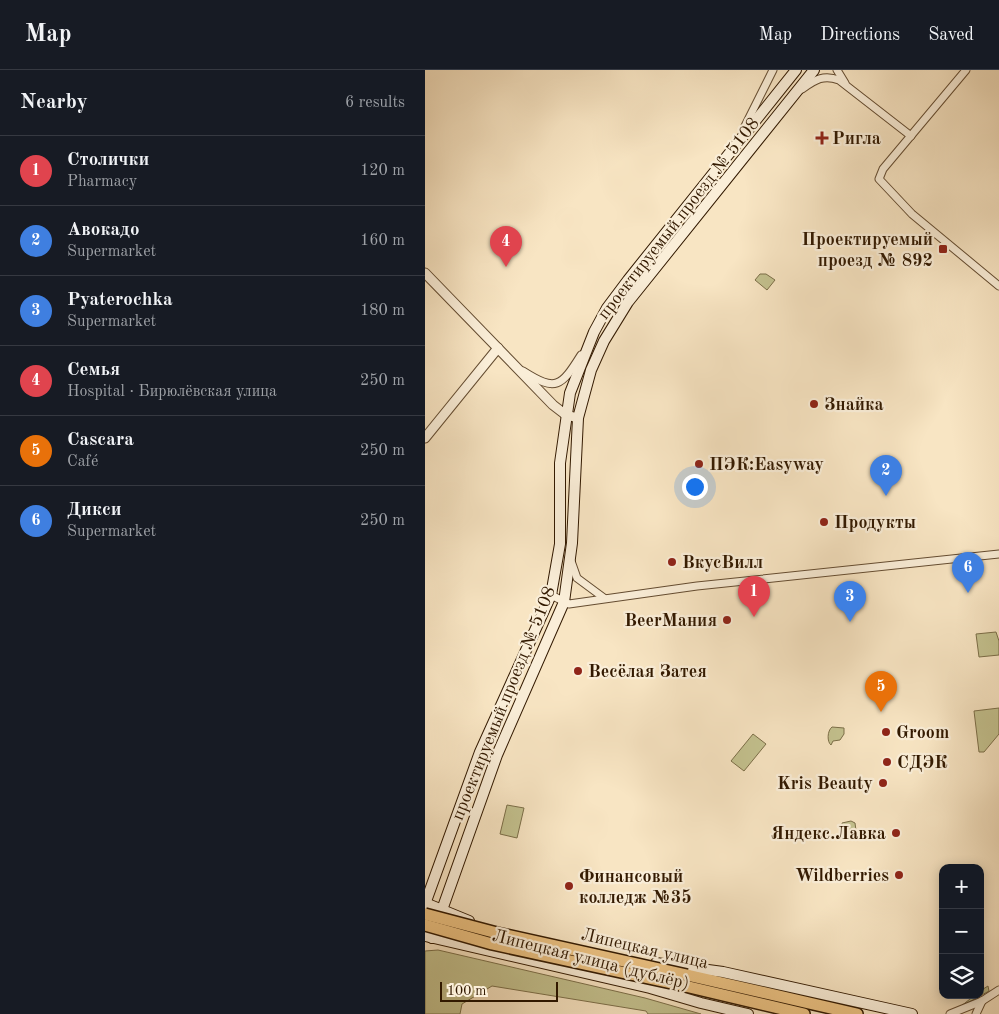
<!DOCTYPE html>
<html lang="en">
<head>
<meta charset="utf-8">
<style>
	body { margin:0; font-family:"Old Standard TT",serif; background:#242831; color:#f1f3f6 }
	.controls { position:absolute; right:15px; bottom:15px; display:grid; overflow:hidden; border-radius:10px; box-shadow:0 2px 12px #0003 }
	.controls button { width:45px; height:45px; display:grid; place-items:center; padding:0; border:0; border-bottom:1px solid #363941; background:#171b24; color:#f1f3f6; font:25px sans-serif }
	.scale { position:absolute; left:15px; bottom:12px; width:118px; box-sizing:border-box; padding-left:5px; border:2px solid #321900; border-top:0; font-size:14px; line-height:18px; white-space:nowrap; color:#321900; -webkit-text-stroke:4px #faeed8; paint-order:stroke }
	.you { position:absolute; left:269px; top:416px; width:18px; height:18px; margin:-12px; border:4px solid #fff; border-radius:50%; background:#1a73e8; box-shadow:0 0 0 8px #1a73e833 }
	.badge { display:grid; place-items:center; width:32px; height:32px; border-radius:50%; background:#2563eb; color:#fff; font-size:16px; font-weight:700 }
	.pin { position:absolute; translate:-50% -41px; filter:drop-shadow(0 1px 2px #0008) }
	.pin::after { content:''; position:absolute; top:26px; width:18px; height:15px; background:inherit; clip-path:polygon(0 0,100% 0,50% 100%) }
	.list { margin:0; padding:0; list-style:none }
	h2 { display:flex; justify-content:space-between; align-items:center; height:65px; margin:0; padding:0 20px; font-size:21px }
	h2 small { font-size:16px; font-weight:400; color:#9ea1a6 }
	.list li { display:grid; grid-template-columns:32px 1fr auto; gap:15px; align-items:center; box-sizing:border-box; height:70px; padding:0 20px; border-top:1px solid #363941 }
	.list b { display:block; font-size:19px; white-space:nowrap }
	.list p { margin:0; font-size:16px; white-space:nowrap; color:#9ea1a6 }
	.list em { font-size:16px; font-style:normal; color:#9ea1a6 }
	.icon { flex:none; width:28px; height:28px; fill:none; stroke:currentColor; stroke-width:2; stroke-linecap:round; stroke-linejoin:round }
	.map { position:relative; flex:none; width:574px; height:944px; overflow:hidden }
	header { display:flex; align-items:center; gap:30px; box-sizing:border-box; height:70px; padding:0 25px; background:#171b24; border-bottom:1px solid #363941 }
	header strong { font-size:24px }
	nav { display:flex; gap:28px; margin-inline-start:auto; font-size:18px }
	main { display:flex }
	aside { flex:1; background:#171b24 }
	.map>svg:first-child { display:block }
	.green { fill:#c4c28f; stroke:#7b6e48 }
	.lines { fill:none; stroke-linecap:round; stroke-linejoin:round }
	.minor-casing { stroke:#644c31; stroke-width:9 }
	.tertiary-casing { stroke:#644c31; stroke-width:11 }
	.secondary-casing { stroke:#321900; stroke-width:12 }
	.primary-casing { stroke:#321900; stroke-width:14 }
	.minor { stroke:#faeed8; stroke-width:7 }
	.tertiary { stroke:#faeed8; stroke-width:9 }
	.secondary { stroke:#faeed8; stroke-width:10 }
	.primary { stroke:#ecc282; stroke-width:11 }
	.primary-bridge-casing { stroke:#321900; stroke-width:14; stroke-linecap:butt }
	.primary-bridge { stroke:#ecc282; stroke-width:11 }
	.poi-dot { fill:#8f2418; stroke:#faeed8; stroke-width:2 }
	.labels { text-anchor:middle; stroke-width:4.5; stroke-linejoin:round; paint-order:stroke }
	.poi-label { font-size:18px; font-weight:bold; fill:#321900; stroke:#faeed8; text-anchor:start }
	.street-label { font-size:18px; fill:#321900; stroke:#faeed8 }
</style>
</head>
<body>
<header>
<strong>Map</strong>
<nav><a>Map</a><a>Directions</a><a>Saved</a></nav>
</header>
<main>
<aside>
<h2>Nearby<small>6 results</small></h2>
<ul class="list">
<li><span class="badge" style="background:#e0444e">1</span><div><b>Столички</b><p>Pharmacy</p></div><em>120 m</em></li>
<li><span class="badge" style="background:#3f7fe0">2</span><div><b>Авокадо</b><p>Supermarket</p></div><em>160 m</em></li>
<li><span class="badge" style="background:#3f7fe0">3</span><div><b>Pyaterochka</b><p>Supermarket</p></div><em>180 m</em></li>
<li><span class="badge" style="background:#e0444e">4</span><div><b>Семья</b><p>Hospital · Бирюлёвская улица</p></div><em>250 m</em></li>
<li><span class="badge" style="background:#e8710a">5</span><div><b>Cascara</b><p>Café</p></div><em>250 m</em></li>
<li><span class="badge" style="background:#3f7fe0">6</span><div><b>Дикси</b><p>Supermarket</p></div><em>250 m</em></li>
</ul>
</aside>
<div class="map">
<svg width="574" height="944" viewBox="0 0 574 944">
	<rect width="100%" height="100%" fill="#f8e5c3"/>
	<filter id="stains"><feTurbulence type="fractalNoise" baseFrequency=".004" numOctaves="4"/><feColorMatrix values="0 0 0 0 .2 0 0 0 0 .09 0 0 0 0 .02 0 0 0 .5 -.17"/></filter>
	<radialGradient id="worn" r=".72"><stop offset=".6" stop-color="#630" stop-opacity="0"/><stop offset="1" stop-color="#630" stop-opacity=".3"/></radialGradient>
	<g class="green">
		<path d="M335 204H341L350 210 342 220 330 210Z"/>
		<path d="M571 562 574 571V585L554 587 551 564Z"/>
		<path d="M574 638V664L559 682H554L549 641Z"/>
		<path d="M407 657 419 658V664L415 670 408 671 406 675C402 672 402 661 407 657Z"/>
		<path d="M328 664 341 674 319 701 306 691Z"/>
		<path d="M82 735 99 738 92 768 75 764Z"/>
		<path d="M426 751 430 753 432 768 418 766 417 753Z"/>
		<path d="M13 880 220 928 276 944H223L221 941 67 916 37 934 35 944H0V881Z"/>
		<path d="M563 916 564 921 535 937 550 925H555V921Z"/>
	</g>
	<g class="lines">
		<g class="minor-casing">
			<g id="minor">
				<path d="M412 0 420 13"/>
				<path d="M541 0 458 99 454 109 487 144 574 216"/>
				<path d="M377 19C390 10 398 4 414 10L486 66"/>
				<path d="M318 60 348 0"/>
				<path d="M98 301C131 322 136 317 156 285"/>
				<path d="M146 491 152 508 179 528"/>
				<path d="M126 525 144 534 272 516 574 484"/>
				<path d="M525 944 557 931 574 920"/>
				<path d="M551 944 557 931"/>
			</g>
		</g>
		<g class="tertiary-casing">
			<g id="tertiary">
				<path d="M0 203 128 335 141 345 153 348"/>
				<path d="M0 368 73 278"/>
			</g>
		</g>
		<g class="secondary-casing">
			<g id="secondary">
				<path d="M0 833 44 851"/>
				<path d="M0 834 55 682 126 525 135 474V393L145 323 169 262 182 238 203 210 371 0"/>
				<path d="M1 866 225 918 276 933 323 944"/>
				<path d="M7 868 72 685 139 532 147 473 153 348 166 300 179 271 203 232 389 0"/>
				<path d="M231 893 298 902 487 944"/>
			</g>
		</g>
		<g class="primary-casing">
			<g id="primary">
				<path d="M262 905 432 944"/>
				<path d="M260 916 379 944"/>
			</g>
		</g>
		<use href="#minor" class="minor"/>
		<use href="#tertiary" class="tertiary"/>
		<use href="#secondary" class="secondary"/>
		<use href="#primary" class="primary"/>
		<g class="primary-bridge-casing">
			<g id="primary-bridge">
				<path d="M0 844 72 863 262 905"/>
				<path d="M0 855 67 874 260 916"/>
			</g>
		</g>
		<use href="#primary-bridge" class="primary-bridge"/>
	</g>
	<g class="poi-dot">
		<path d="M394.5 60.5h5v5h5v5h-5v5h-5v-5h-5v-5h5z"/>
		<rect x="513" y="174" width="10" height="10" rx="2.5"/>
		<circle cx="389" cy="334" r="5"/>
		<circle cx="274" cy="394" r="5"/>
		<circle cx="399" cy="452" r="5"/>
		<circle cx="247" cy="492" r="5"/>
		<circle cx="302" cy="550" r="5"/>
		<circle cx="153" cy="601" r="5"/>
		<circle cx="461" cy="662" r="5"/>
		<circle cx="462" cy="692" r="5"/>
		<circle cx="458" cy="713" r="5"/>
		<circle cx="471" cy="763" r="5"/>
		<circle cx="474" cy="805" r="5"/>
		<circle cx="144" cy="816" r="5"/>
	</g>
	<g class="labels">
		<g class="poi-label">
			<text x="407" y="74">Ригла</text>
			<text x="508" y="175" text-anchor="end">Проектируемый<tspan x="508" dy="21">проезд № 892</tspan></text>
			<text x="399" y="340">Знайка</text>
			<text x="284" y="400">ПЭК:Easyway</text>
			<text x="409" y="458">Продукты</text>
			<text x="257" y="498">ВкусВилл</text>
			<text x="292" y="556" text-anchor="end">BeerМания</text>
			<text x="163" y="607">Весёлая Затея</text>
			<text x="471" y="668">Groom</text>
			<text x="472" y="698">СДЭК</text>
			<text x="448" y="719" text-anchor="end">Kris Beauty</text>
			<text x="461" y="769" text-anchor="end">Яндекс.Лавка</text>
			<text x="464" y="811" text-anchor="end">Wildberries</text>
			<text x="154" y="812">Финансовый<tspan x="154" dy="21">колледж №35</tspan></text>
		</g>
		<g class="street-label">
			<text transform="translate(253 148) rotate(-52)" y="6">проектируемый проезд № 5108</text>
			<text transform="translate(78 633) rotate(-68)" y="6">проектируемый проезд № 5108</text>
			<text transform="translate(220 878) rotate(13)" y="6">Липецкая улица</text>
			<text transform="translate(166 889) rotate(14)" y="6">Липецкая улица (дублёр)</text>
		</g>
	</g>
	<rect width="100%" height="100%" filter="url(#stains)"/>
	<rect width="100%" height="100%" fill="url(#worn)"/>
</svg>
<div class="controls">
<button>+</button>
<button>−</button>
<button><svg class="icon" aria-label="layers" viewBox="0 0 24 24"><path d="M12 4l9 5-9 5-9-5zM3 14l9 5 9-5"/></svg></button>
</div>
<div class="scale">100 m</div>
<div class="you"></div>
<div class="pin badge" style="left:329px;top:547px;background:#e0444e">1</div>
<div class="pin badge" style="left:461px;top:426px;background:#3f7fe0">2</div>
<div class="pin badge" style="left:425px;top:552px;background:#3f7fe0">3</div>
<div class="pin badge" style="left:81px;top:197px;background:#e0444e">4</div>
<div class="pin badge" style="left:456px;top:642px;background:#e8710a">5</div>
<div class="pin badge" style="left:543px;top:523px;background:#3f7fe0">6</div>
</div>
</main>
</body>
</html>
